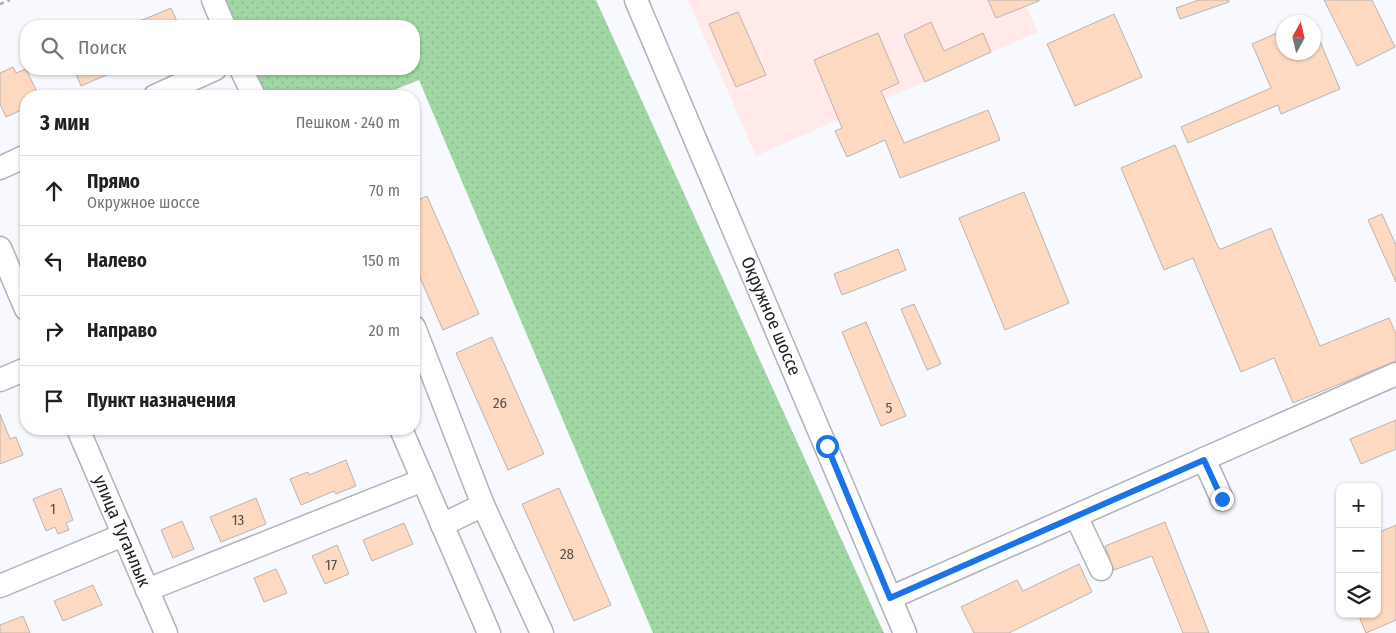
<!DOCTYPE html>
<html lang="ru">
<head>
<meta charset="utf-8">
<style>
	body { margin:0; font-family:"Fira Sans Condensed",sans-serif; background:#f2f2f2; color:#202124 }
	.controls { position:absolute; right:15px; bottom:15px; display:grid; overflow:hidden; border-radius:10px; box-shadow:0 1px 4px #0004 }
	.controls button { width:45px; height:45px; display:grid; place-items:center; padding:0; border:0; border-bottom:1px solid #e0e0e0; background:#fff; color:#202124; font:25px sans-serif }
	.compass { position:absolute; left:1276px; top:15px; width:45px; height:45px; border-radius:50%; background:#fff; box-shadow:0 1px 4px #0004; rotate:8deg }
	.stop { position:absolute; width:15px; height:15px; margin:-11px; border:4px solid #1a73e8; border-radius:50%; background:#fff }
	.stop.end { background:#1a73e8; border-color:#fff; box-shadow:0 1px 5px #0008 }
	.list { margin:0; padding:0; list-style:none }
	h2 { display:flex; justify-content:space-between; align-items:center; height:65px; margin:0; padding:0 20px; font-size:21px }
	h2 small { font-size:16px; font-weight:400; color:#757577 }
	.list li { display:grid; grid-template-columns:32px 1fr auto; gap:15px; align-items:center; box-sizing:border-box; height:70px; padding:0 20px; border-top:1px solid #e0e0e0 }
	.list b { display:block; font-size:19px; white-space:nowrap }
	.list p { margin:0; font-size:16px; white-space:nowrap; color:#757577 }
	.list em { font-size:16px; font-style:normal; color:#757577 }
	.icon { flex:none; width:28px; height:28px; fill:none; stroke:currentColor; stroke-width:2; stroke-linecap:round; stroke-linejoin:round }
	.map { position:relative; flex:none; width:1396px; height:633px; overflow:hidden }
	.search { position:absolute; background:#fff; box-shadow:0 1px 4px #0004; left:20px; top:20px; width:400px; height:55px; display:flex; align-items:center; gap:12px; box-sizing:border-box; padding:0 18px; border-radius:20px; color:#757577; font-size:19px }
	.panel { position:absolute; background:#fff; box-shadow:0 1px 4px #0004; left:20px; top:90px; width:400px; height:345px; border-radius:20px }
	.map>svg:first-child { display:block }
	.commercial { fill:#ffe9e9 }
	.grass { fill:url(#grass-dots) }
	.building { fill:#fdd9c1; stroke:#bab4b0 }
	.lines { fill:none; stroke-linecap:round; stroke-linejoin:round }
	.minor-casing { stroke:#b1b3b9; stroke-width:25 }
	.path { stroke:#aaacb0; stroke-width:2.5; stroke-dasharray:4 4; stroke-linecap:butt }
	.minor { stroke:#fff; stroke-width:22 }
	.route { stroke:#1a73e8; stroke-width:6 }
	.labels { text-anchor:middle; stroke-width:4; stroke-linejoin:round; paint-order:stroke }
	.number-label { font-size:15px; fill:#584f4b }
	.street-label { font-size:18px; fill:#212124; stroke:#fff }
</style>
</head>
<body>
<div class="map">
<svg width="1396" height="633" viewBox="0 0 1396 633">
	<defs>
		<pattern id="grass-dots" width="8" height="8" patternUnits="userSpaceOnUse" patternTransform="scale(1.25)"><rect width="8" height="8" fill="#a1d7a4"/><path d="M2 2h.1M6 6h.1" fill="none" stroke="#8ab88d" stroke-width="1.8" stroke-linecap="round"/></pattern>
	</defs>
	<rect width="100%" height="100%" fill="#f7f9fe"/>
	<path class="commercial" d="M688 0H1023L1038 32 756 156Z"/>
	<path class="grass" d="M220 0H596L884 633H653L419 80 379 96H261L249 69H414V26H231Z"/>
	<g class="building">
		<path d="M988 0H1039V1L996 18Z"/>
		<path d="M1199 0H1229V2L1180 19 1176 8Z"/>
		<path d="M1324 0H1372L1395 47 1357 66Z"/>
		<path d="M171 8 179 26H128Z"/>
		<path d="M738 12 766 75 736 87 709 24Z"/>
		<path d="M1114 14 1142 77 1075 106 1047 44Z"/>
		<path d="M931 22 944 51 983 33 991 52 925 82 904 35Z"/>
		<path d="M1314 27 1340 89 1281 114 1278 105 1188 143 1181 127 1271 88 1252 44 1277 33 1284 52H1314Z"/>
		<path d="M878 33 899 83 881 91 904 143 988 110 1000 140 900 178 885 140 847 157 835 131 842 128 814 60Z"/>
		<path d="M13 67 16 73 26 69 39 96H26V108L6 117 0 104V73Z"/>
		<path d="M74 69H120L81 86Z"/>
		<path d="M1175 145 1218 247 1221 249 1271 228 1320 346 1389 318 1396 334V361L1293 403 1274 358 1241 372 1193 258 1164 270 1121 168Z"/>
		<path d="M1024 192 1069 303 1005 330 959 218Z"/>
		<path d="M427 196 479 314 443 330 414 264V202Z"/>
		<path d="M1382 214 1396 245V282L1368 220Z"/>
		<path d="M898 249 906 270 842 295 834 274Z"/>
		<path d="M914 304 941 364 927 370 901 309Z"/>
		<path d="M866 322 906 416 881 426 842 332Z"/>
		<path d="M492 337 544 454 508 470 456 353Z"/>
		<path d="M0 414 10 439 16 437 23 455 0 464Z"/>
		<path d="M1396 420V449L1361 464 1350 439Z"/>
		<path d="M346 460 356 486 336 494 334 491 301 505 290 479 308 472 309 475Z"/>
		<path d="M61 488 73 520 66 523 69 530 58 534 55 527 46 531 33 499Z"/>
		<path d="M559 488 611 605 574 621 522 504Z"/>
		<path d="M256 498 266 524 221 542 210 517Z"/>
		<path d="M182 521 194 549 173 558 161 530Z"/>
		<path d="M1165 522 1209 633H1183L1152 556 1114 570 1105 546Z"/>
		<path d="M404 523 413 544 372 561 363 540Z"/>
		<path d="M1396 525V620L1366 633 1358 614H1377V533Z"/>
		<path d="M337 545 349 574 325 584 312 556Z"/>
		<path d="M1079 564 1092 592 1009 633H974L961 607 1017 580 1023 591Z"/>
		<path d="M276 569 287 593 264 602 254 578Z"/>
		<path d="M93 585 102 605 63 621 54 601Z"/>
		<path d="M23 616 30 633H0V625Z"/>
	</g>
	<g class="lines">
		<g class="minor-casing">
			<g id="minor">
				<path d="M213 0 224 26"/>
				<path d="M636 0 905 633"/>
				<path d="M241 69 254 96"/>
				<path d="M155 96 215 69"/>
				<path d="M0 168 26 156"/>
				<path d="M0 248 26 309"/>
				<path d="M414 327 483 505 542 633"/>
				<path d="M0 380 26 369"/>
				<path d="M78 429 166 633"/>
				<path d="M401 429 489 633"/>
				<path d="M1204 459 1222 499"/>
				<path d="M1076 516 1101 569"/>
				<path d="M442 525 483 505"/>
				<path d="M0 586 123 535"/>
				<path d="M147 590 423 480"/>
				<path d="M890 598 1396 374"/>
			</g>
		</g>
		<path class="path" d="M0 4 10 0"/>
		<use href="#minor" class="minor"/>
	</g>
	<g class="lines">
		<path class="route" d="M827 446 890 598 1204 460 1222 499"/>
	</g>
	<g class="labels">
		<g class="number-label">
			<text x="500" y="408">26</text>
			<text x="889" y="413">5</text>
			<text x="53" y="514">1</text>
			<text x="238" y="525">13</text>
			<text x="567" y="559">28</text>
			<text x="331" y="570">17</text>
		</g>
		<g class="street-label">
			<text transform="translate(771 316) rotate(67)" y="6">Окружное шоссе</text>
			<text transform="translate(122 531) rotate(67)" y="6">улица Туганлык</text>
		</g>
	</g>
</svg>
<div class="controls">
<button>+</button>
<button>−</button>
<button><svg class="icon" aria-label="layers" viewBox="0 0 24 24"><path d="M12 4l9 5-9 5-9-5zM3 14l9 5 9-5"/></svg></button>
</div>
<svg class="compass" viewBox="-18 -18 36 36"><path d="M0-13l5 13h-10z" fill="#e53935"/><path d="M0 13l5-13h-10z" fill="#757577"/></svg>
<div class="stop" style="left:827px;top:446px"></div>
<div class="stop end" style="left:1222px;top:499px"></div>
<div class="search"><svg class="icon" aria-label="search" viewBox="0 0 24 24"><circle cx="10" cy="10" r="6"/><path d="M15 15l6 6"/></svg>Поиск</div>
<section class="panel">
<h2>3 мин<small>Пешком · 240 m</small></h2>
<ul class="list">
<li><svg class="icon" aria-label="ahead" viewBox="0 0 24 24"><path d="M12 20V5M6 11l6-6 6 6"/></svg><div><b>Прямо</b><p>Окружное шоссе</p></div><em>70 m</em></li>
<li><svg class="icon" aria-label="left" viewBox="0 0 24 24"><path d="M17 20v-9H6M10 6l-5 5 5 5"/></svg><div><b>Налево</b></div><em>150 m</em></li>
<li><svg class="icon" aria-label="right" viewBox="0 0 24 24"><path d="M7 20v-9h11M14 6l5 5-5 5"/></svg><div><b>Направо</b></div><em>20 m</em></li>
<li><svg class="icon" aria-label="arrive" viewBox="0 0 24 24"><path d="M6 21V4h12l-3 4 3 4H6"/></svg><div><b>Пункт назначения</b></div></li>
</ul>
</section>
</div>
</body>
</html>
